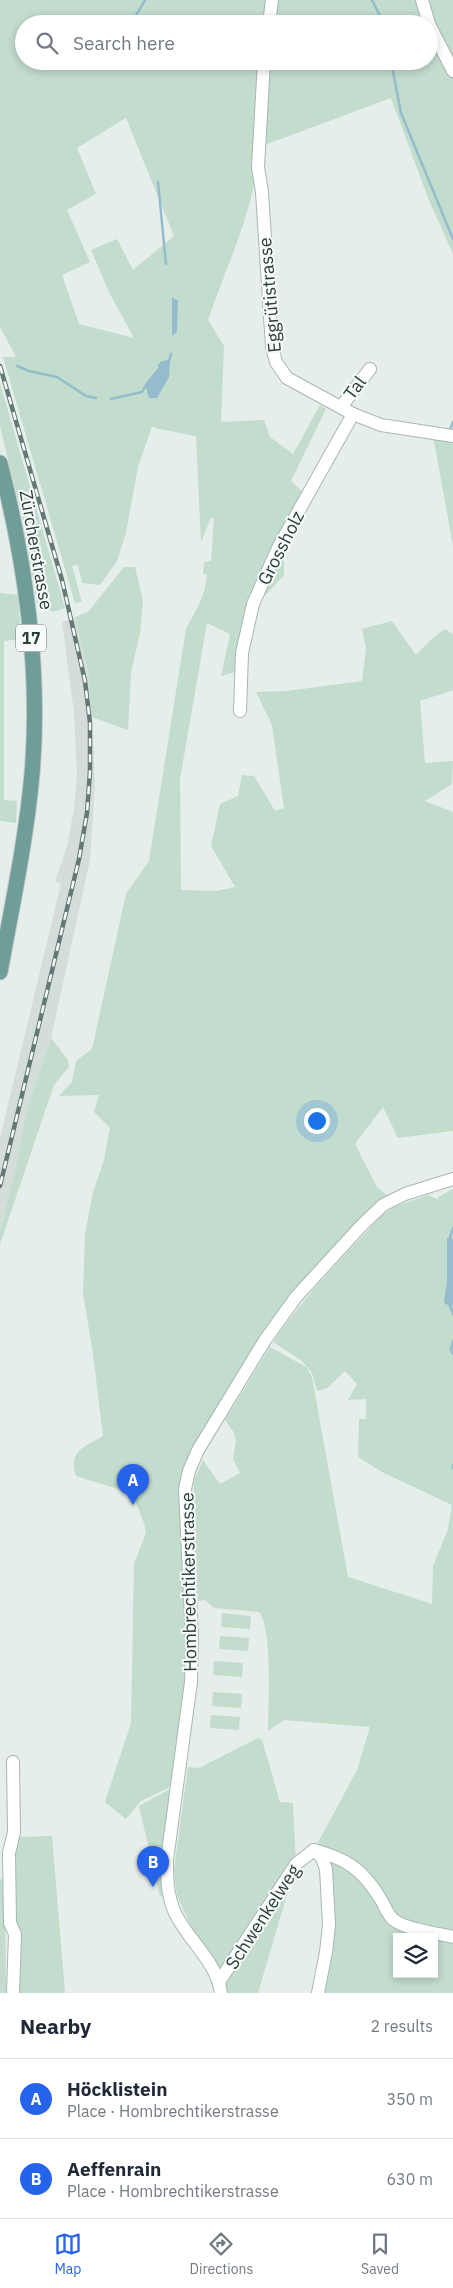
<!DOCTYPE html>
<html lang="en">
<head>
<meta charset="utf-8">
<style>
	body { margin:0; font-family:"IBM Plex Sans",sans-serif; background:#f6f6f7; color:#1f2937 }
	.controls { position:absolute; right:15px; bottom:15px; display:grid; overflow:hidden; border-radius:0px; box-shadow:0 2px 8px #0003 }
	.controls button { width:45px; height:45px; display:grid; place-items:center; padding:0; border:0; border-bottom:1px solid #e0e1e3; background:#fff; color:#1f2937; font:25px sans-serif }
	.you { position:absolute; left:316px; top:1120px; width:18px; height:18px; margin:-12px; border:4px solid #fff; border-radius:50%; background:#1a73e8; box-shadow:0 0 0 8px #1a73e833 }
	.badge { display:grid; place-items:center; width:32px; height:32px; border-radius:50%; background:#2563eb; color:#fff; font-size:16px; font-weight:700 }
	.pin { position:absolute; translate:-50% -41px; filter:drop-shadow(0 1px 2px #0008) }
	.pin::after { content:''; position:absolute; top:26px; width:18px; height:15px; background:inherit; clip-path:polygon(0 0,100% 0,50% 100%) }
	.list { margin:0; padding:0; list-style:none }
	h2 { display:flex; justify-content:space-between; align-items:center; height:65px; margin:0; padding:0 20px; font-size:21px }
	h2 small { font-size:16px; font-weight:400; color:#747a83 }
	.list li { display:grid; grid-template-columns:32px 1fr auto; gap:15px; align-items:center; box-sizing:border-box; height:80px; padding:0 20px; border-top:1px solid #e0e1e3 }
	.list b { display:block; font-size:19px; white-space:nowrap }
	.list p { margin:0; font-size:16px; white-space:nowrap; color:#747a83 }
	.list em { font-size:16px; font-style:normal; color:#747a83 }
	.icon { flex:none; width:28px; height:28px; fill:none; stroke:currentColor; stroke-width:2; stroke-linecap:round; stroke-linejoin:round }
	.map { position:relative; flex:none; width:453px; height:1993px; overflow:hidden }
	.search { position:absolute; background:#fff; box-shadow:0 2px 8px #0003; left:15px; right:15px; top:15px; height:55px; display:flex; align-items:center; gap:12px; box-sizing:border-box; padding:0 18px; border-radius:28px; color:#747a83; font-size:19px }
	.sheet { height:225px; background:#fff }
	nav { display:flex; justify-content:space-around; align-items:center; box-sizing:border-box; height:70px; border-top:1px solid #e0e1e3; background:#fff; font-size:14px; color:#747a83 }
	nav a { display:grid; justify-items:center; gap:2px }
	nav .on { color:#2563eb }
	.map>svg:first-child { display:block }
	.built { fill:#d4ddda }
	.green { fill:#c2dccd; fill-rule:evenodd }
	.water { fill:#94bccc }
	.lines { fill:none; stroke-linecap:round; stroke-linejoin:round }
	.stream { stroke:#94bccc; stroke-width:2.5 }
	.minor-casing { stroke:#a9b6b3; stroke-width:14 }
	.major-casing { stroke:#c3c9c8; stroke-width:17 }
	.minor { stroke:#fff; stroke-width:12 }
	.major { stroke:#6f9e99; stroke-width:15 }
	.rail-casing { stroke:#627976; stroke-width:4.5 }
	.rail { stroke:#f7faf9; stroke-width:2.5; stroke-dasharray:8; stroke-linecap:butt }
	.labels { text-anchor:middle; stroke-width:4; stroke-linejoin:round; paint-order:stroke }
	.shield { fill:#f7faf9; stroke:#657674; stroke-width:1 }
	.shield-label { font-size:16px; font-weight:bold; fill:#273e3b }
	.street-label { font-size:18px; fill:#273e3b; stroke:#f7faf9 }
</style>
</head>
<body>
<div class="map">
<svg width="453" height="1993" viewBox="0 0 453 1993">
	<rect width="100%" height="100%" fill="#e6eeeb"/>
	<path class="built" d="M75 617 88 672 92 717 95 785 90 860 51 1038 29 1107 14 1176 0 1231V1138L61 884 55 881 67 846 74 809 77 775 74 713 62 622Z"/>
	<g class="green">
		<path d="M0 0H453V254L428 198 391 98 259 147C256 207 227 264 208 320L224 346 221 422 264 420 270 437 293 454 320 405 326 409 291 481 309 498 284 548V575L263 598 235 672 221 676 230 634 207 623 180 779 181 890 217 891 235 887 211 846 220 804 238 796 242 775 254 776 275 811 284 808 272 725 256 692 287 691 362 681 366 648 362 629 392 621 416 655 434 637 445 629 453 634V690L420 701 425 763 453 761 452 784 425 801 453 812V1131L398 1138 383 1107 355 1144 377 1187 389 1197 322 1264 190 1458 188 1682 175 1778 168 1788 141 1801 126 1819 105 1802 131 1723 134 1564 146 1533 144 1523 134 1498 115 1488 76 1476C68 1451 84 1447 103 1436L93 1354 83 1293 85 1234 93 1192 104 1160 110 1128 94 1112 99 1095 59 1096 72 1082 76 1061 92 1049 126 894 149 861 186 629C195 612 206 595 207 575L203 574 204 562 211 561 214 519 211 517 201 542 196 436 159 429 152 426 138 467 126 533 117 561 100 585 82 583 78 565 72 566 82 602 75 603 3 357H16L0 327ZM24 24H429V61H24ZM126 118 174 236 133 270 117 239 91 250 110 294 134 338 79 324 62 275 90 262 67 210 96 194 77 148Z"/>
		<path d="M0 383 65 608 53 612 37 603 22 516 0 426Z"/>
		<path d="M433 436H453V546Z"/>
		<path d="M124 567H135L143 601 140 633 131 673 128 730 92 717 88 672 75 617 88 612Z"/>
		<path d="M0 593 18 595 21 639 4 641V800L17 801 16 823 0 821Z"/>
		<path d="M51 1038 68 1060 69 1067 54 1085 0 1244V1231L14 1176 28 1107Z"/>
		<path d="M453 1189V1993H318L326 1952V1869L314 1850 357 1770 370 1727 284 1720 268 1731C268 1707 273 1628 259 1612L214 1608 205 1600 198 1601 192 1516 194 1480 203 1460 220 1484 240 1473 233 1459 236 1441 233 1431 225 1420 270 1347 306 1367 312 1377 348 1577 432 1604 433 1566 448 1529 452 1505 382 1472 358 1457 359 1419H366V1399L348 1400 357 1384 345 1371 327 1388 317 1391 312 1373 301 1360 273 1342C304 1296 344 1256 382 1215L397 1206 428 1195 439 1200 438 1197ZM397 1937H434V1974H397Z"/>
		<path d="M222 1613 251 1616 250 1629 221 1627Z"/>
		<path d="M220 1636 249 1638 248 1651 219 1649Z"/>
		<path d="M214 1661 243 1663 242 1677 213 1675Z"/>
		<path d="M213 1692 242 1694 241 1708 212 1706Z"/>
		<path d="M211 1715 240 1717 239 1730 210 1728Z"/>
		<path d="M258 1738 262 1740 280 1802 293 1803 296 1864 258 1993H228L223 1977 189 1922 177 1896 174 1870 188 1767 199 1768Z"/>
		<path d="M172 1788 162 1866 163 1895 160 1896 139 1806Z"/>
		<path d="M52 1836 65 1993H17L15 1837Z"/>
		<path d="M0 1879 5 1880 6 1993H0Z"/>
	</g>
	<g class="water">
		<path d="M172 297 178 301 177 330 176 333 172 336Z"/>
		<path d="M164 361 170 362 169 377 157 398H149L145 384Z"/>
		<path d="M447 1238 453 1239V1306L445 1304 444 1301 447 1282Z"/>
	</g>
	<g class="lines">
		<g class="stream">
			<path d="M372 0 384 24"/>
			<path d="M131 24 145 0"/>
			<path d="M391 61 401 113 453 239"/>
			<path d="M114 63V61"/>
			<path d="M158 182 166 264"/>
			<path d="M17 366 29 371 57 377 86 396 96 398"/>
			<path d="M159 366 161 363 169 361 171 354"/>
			<path d="M111 399 142 392 146 385"/>
			<path d="M450 430 453 422"/>
			<path d="M449 1241 453 1228"/>
			<path d="M449 1303 453 1314"/>
			<path d="M453 1341 451 1350 453 1354"/>
			<path d="M453 1465V1468"/>
		</g>
		<g class="minor-casing">
			<g id="minor">
				<path d="M422 0 429 24"/>
				<path d="M269 24 272 0"/>
				<path d="M429 24 453 71"/>
				<path d="M264 61 258 167 262 192 272 347 276 362 287 378 353 414 381 425 453 436"/>
				<path d="M341 407 370 369"/>
				<path d="M240 711 242 653 253 604 279 546 353 414"/>
				<path d="M13 1762 14 1832 9 1853 10 1923 15 1934 13 1993"/>
				<path d="M314 1850 322 1858 326 1869 329 1925 326 1952 318 1993"/>
				<path d="M219 1982 296 1864 314 1850C347 1859 362 1869 380 1898 384 1904 388 1916 394 1920 407 1930 437 1933 453 1937"/>
				<path d="M221 1993C216 1960 189 1942 175 1913 167 1895 167 1878 167 1860L191 1682 192 1638 185 1489 189 1471 198 1450 265 1340 296 1297 361 1226 383 1205 405 1194 453 1179"/>
			</g>
		</g>
		<g class="major-casing">
			<path id="major" d="M0 463C26 565 41 669 32 774 26 841 12 906 0 972"/>
		</g>
		<use href="#minor" class="minor"/>
		<use href="#major" class="major"/>
		<g class="rail-casing">
			<path id="rail" d="M0 366 62 580 85 681 90 723V771L87 813 79 859 0 1186"/>
		</g>
		<use href="#rail" class="rail"/>
	</g>
	<g class="labels">
		<rect class="shield" x="16" y="624.5" width="30" height="27" rx="4"/>
		<g class="shield-label">
			<text x="31" y="644">17</text>
		</g>
		<g class="street-label">
			<text transform="translate(270 295) rotate(-95)" y="6">Eggrütistrasse</text>
			<text transform="translate(355 388) rotate(-53)" y="6">Tal</text>
			<text transform="translate(281 548) rotate(-63)" y="6">Grossholz</text>
			<text transform="translate(36 550) rotate(80)" y="6">Zürcherstrasse</text>
			<text transform="translate(189 1582) rotate(-91)" y="6">Hombrechtikerstrasse</text>
			<text transform="translate(263 1917) rotate(-57)" y="6">Schwenkelweg</text>
		</g>
	</g>
</svg>
<div class="controls">
<button><svg class="icon" aria-label="layers" viewBox="0 0 24 24"><path d="M12 4l9 5-9 5-9-5zM3 14l9 5 9-5"/></svg></button>
</div>
<div class="you"></div>
<div class="pin badge" style="left:133px;top:1505px">A</div>
<div class="pin badge" style="left:153px;top:1887px">B</div>
<div class="search"><svg class="icon" aria-label="search" viewBox="0 0 24 24"><circle cx="10" cy="10" r="6"/><path d="M15 15l6 6"/></svg>Search here</div>
</div>
<section class="sheet">
<h2>Nearby<small>2 results</small></h2>
<ul class="list">
<li><span class="badge">A</span><div><b>Höcklistein</b><p>Place · Hombrechtikerstrasse</p></div><em>350 m</em></li>
<li><span class="badge">B</span><div><b>Aeffenrain</b><p>Place · Hombrechtikerstrasse</p></div><em>630 m</em></li>
</ul>
</section>
<nav>
<a class="on"><svg class="icon" aria-label="map" viewBox="0 0 24 24"><path d="M3 6l6-2 6 2 6-2v14l-6 2-6-2-6 2zM9 4v14M15 6v14"/></svg>Map</a>
<a><svg class="icon" aria-label="directions" viewBox="0 0 24 24"><path d="M12 3l9 9-9 9-9-9zM9 14v-3h6M13 9l2 2-2 2"/></svg>Directions</a>
<a><svg class="icon" aria-label="saved" viewBox="0 0 24 24"><path d="M7 4h10v16l-5-4-5 4z"/></svg>Saved</a>
</nav>
</body>
</html>
